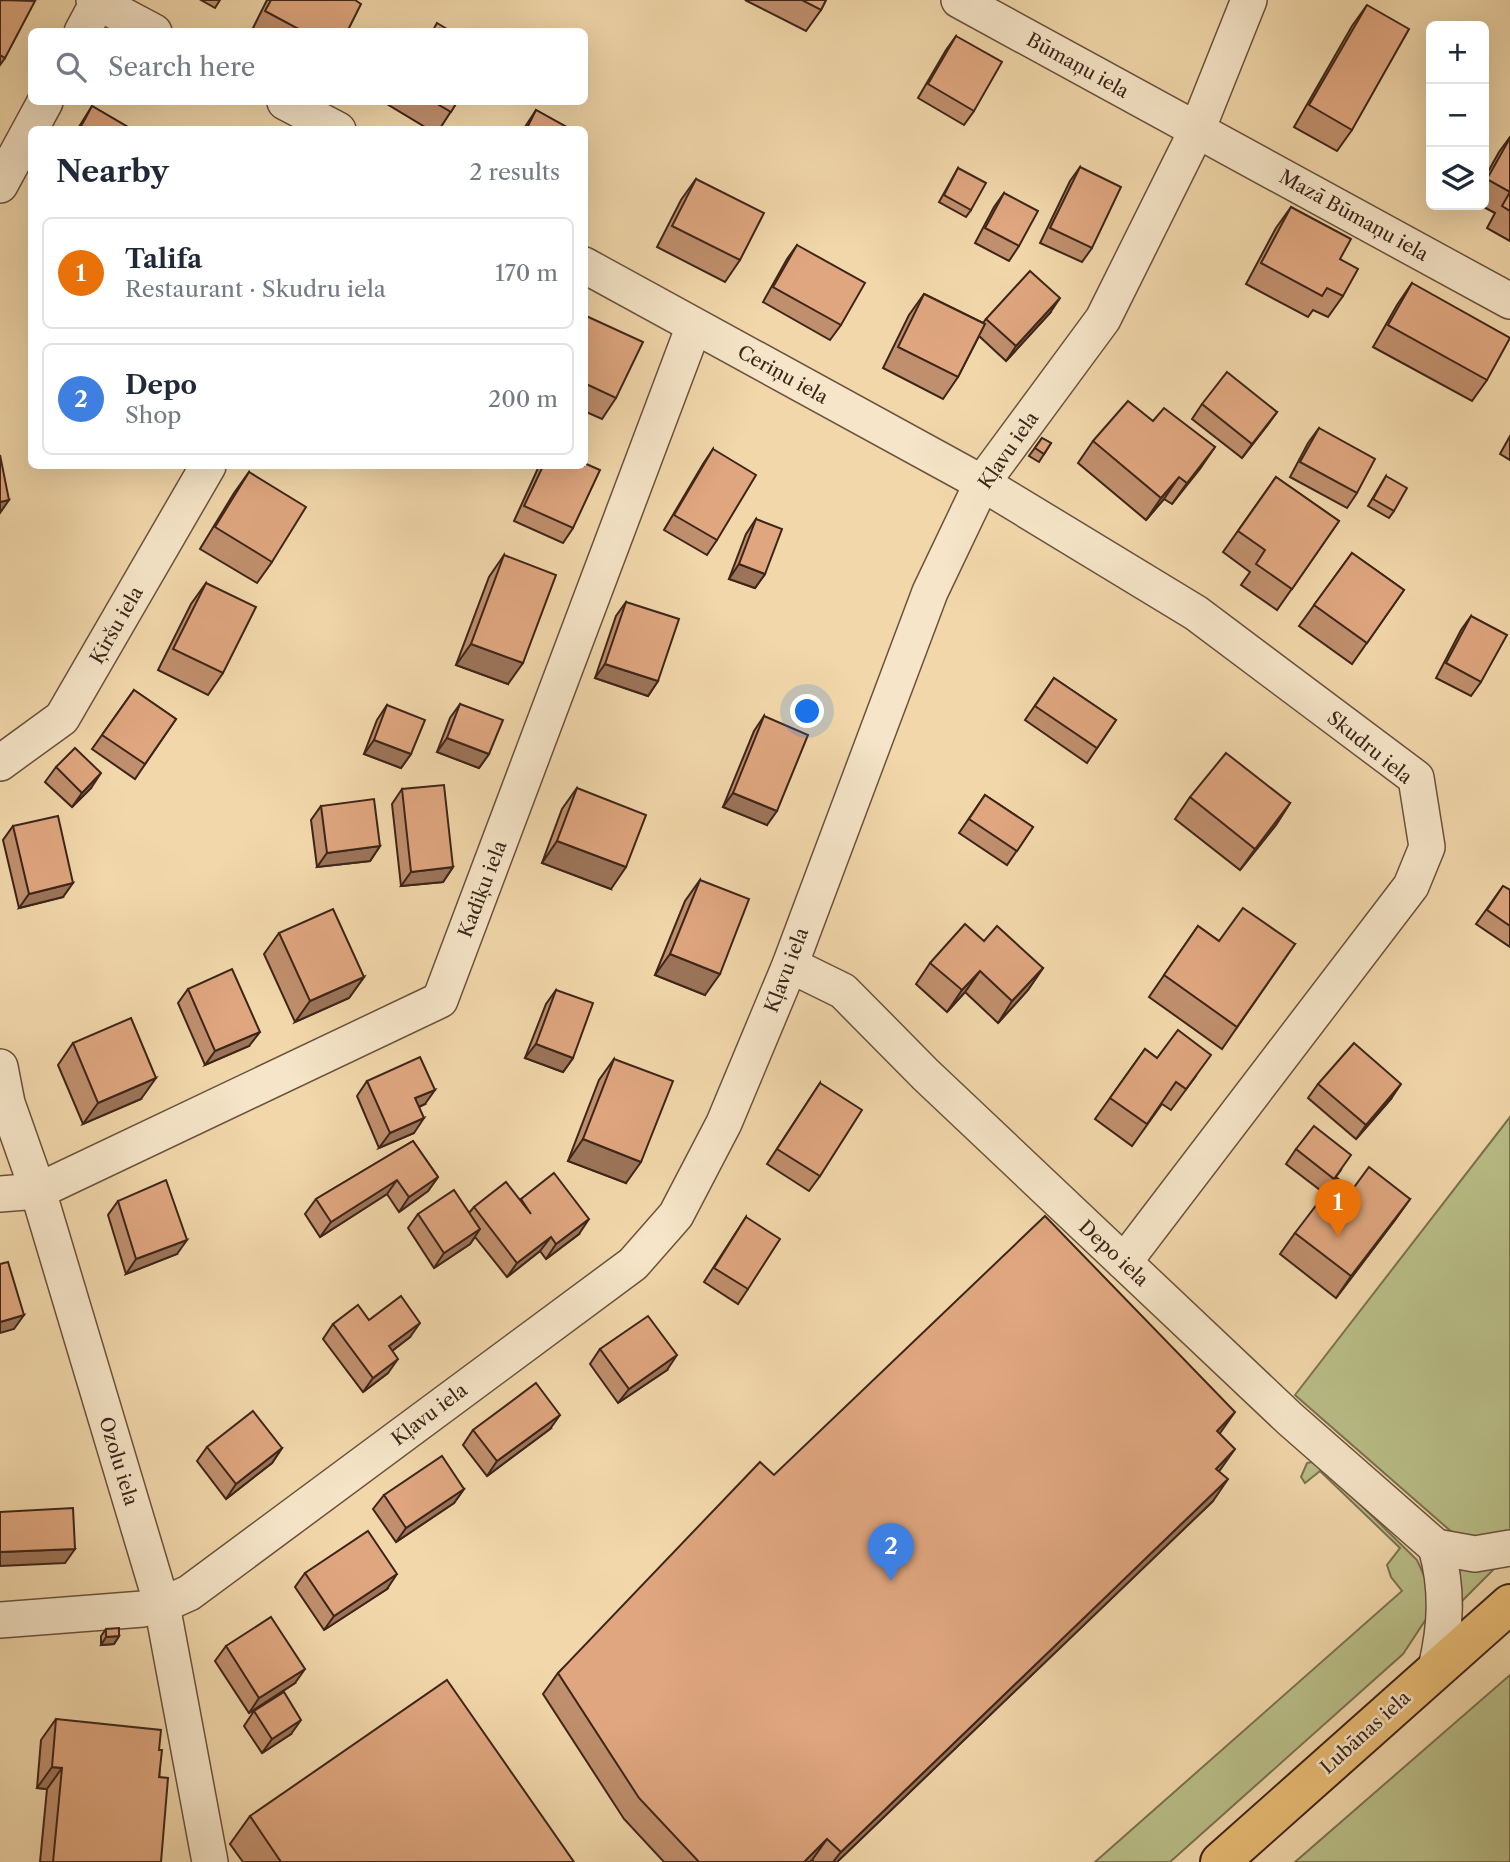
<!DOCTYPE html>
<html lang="en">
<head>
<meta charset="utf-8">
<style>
	body { margin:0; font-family:"Libre Caslon Text",serif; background:#f2f2f3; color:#1f2937 }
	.controls { position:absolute; right:21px; top:21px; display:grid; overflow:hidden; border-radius:10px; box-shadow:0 7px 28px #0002 }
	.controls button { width:63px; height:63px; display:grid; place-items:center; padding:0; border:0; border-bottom:2px solid #e0e1e3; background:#fff; color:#1f2937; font:35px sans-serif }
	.you { position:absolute; left:808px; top:712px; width:24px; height:24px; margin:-18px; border:5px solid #fff; border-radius:50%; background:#1a73e8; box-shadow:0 0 0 10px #1a73e833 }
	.badge { display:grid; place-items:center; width:46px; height:46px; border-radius:50%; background:#8f2418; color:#fff; font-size:23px; font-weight:700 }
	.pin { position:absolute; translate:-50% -58px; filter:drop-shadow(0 2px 4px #0008) }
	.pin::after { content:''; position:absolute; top:37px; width:24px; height:21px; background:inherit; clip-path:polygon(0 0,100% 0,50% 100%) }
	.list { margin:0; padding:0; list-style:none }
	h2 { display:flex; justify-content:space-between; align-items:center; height:91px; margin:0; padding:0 28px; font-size:30px }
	h2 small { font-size:23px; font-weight:400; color:#747a83 }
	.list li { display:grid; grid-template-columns:46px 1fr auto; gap:21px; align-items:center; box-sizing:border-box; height:112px; margin:0 14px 14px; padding:0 14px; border:2px solid #e0e1e3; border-radius:10px }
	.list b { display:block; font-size:26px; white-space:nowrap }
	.list p { margin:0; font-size:23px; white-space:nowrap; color:#747a83 }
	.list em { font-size:23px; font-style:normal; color:#747a83 }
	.icon { flex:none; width:38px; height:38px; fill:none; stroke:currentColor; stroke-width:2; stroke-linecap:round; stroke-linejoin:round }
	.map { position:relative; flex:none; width:1510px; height:1862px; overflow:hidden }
	.search { position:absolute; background:#fff; box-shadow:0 7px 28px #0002; left:28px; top:28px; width:560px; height:77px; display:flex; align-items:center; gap:18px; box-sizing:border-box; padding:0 24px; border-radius:10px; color:#747a83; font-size:26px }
	.panel { position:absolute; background:#fff; box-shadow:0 7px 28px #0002; left:28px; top:126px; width:560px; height:343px; border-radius:10px }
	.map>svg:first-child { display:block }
	.green { fill:#b9be88; stroke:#7b7250; stroke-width:2 }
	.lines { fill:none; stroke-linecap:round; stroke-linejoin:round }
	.minor-casing { stroke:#6a523d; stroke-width:38 }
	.primary-casing { stroke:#3d2519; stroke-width:42 }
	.minor { stroke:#f6e5c8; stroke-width:35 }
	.primary { stroke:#e8bc75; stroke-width:38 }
	.wall { fill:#c08f6d; stroke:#3d2519; stroke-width:2 }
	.shaded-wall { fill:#9c7459; stroke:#3d2519; stroke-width:2 }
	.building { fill:#dfa67f; stroke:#3d2519; stroke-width:2 }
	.labels { text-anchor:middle; stroke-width:5; stroke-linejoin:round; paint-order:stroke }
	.street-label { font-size:19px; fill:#3d2519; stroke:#f6e5c8 }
</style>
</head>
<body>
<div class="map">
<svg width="1510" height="1862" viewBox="0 0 1510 1862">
	<rect width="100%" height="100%" fill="#f1d7aa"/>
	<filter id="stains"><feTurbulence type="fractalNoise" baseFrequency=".00286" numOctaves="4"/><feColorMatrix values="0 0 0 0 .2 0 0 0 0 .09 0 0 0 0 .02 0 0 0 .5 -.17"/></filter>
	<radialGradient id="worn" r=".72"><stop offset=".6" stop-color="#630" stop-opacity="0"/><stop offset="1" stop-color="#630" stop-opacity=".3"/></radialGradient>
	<g class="green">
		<path d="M1510 1117V1536L1462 1541 1295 1395Z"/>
		<path d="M1311 1462 1320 1465 1417 1560 1426 1580 1432 1610 1403 1654 1170 1862H1095L1402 1591 1391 1577 1387 1565 1400 1548 1320 1471 1305 1483 1301 1477 1307 1463Z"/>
		<path d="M1455 1562 1495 1568 1462 1601 1459 1600Z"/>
		<path d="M1510 1675V1862H1295Z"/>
	</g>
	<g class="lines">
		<g class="minor-casing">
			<g id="minor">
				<path d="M94 0 154 32"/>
				<path d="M959 0 1510 301"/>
				<path d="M82 32 98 2"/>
				<path d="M285 102 338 130"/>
				<path d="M0 185 45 102"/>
				<path d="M584 265 982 483 1196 613 1416 778 1427 847 1411 886 1124 1262"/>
				<path d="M0 763 62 718 208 466"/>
				<path d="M790 965 843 991 926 1075 1290 1419 1436 1547 1475 1554 1510 1548"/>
				<path d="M0 1067 7 1103 38 1191 162 1605 210 1862"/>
				<path d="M0 1194 38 1191 440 1000 694 326"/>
				<path d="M1436 1547C1448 1589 1446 1626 1436 1668"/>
				<path d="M0 1620 143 1609 162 1605 189 1593 633 1264 676 1215 724 1123 790 965 930 592 982 483 1103 319 1197 130 1249 0"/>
			</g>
		</g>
		<g class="primary-casing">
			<path id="primary" d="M1220 1862 1510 1604"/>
		</g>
		<use href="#minor" class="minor"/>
		<use href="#primary" class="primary"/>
	</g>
	<g class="wall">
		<path d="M0 0 5 58 0 65Z"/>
		<path d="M201 0H220L215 8Z"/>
		<path d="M267 0H355L347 32H251Z"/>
		<path d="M745 0H826L821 10 806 31Z"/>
		<path d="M1367 5 1352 130 1337 151 1294 127 1352 26Z"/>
		<path d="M956 36 974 111 964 125 918 98 946 50Z"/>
		<path d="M389 102H457L439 130H430L387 104Z"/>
		<path d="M92 106 133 130H77Z"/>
		<path d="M536 110 572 130H523Z"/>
		<path d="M1510 137V241L1487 228 1495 213 1480 205H1484V179L1499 152Z"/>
		<path d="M1080 167 1092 248 1082 262 1040 243 1070 181Z"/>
		<path d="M958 168 971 210 966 217 939 202Z"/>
		<path d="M696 179 740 260 725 282 657 247 681 200Z"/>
		<path d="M1004 193 1019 246 1009 261 975 243 994 207Z"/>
		<path d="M1291 207 1340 259 1343 296 1328 317 1313 310 1308 317 1246 284 1276 228Z"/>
		<path d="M797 245 841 325 830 340 763 302 787 259Z"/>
		<path d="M1412 283 1487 380 1472 401 1373 347 1397 305Z"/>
		<path d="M924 294 983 323 986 319 1050 313 1006 361 979 336 958 377 943 399 883 368 909 315Z"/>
		<path d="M584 315 616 398 602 419 584 411Z"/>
		<path d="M1202 404 1277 412 1242 458 1192 419Z"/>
		<path d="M1153 421 1215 447 1172 504 1164 499 1146 520 1078 463 1093 441Z"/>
		<path d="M1319 428 1357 493 1347 508 1290 477 1308 443Z"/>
		<path d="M1510 436V460L1500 454Z"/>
		<path d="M1042 438 1051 443 1039 462 1029 456Z"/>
		<path d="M713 449 717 540 707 555 664 530 703 464Z"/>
		<path d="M539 466H584L573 528 563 543 514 521Z"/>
		<path d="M249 472 272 562 257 583 200 549 234 493Z"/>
		<path d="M1386 476 1394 511 1389 518 1368 506Z"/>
		<path d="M1276 477 1339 521 1277 610 1241 585 1250 572 1223 552Z"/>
		<path d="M756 519 765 574 755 588 729 579 746 534Z"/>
		<path d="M1352 553 1404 590 1352 664 1299 626Z"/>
		<path d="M504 555 508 684 456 665 489 577Z"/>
		<path d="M206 583 223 673 208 695 158 670 191 604Z"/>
		<path d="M626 602 658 681 648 696 595 678 616 616Z"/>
		<path d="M1471 616 1481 682 1471 696 1436 678 1461 630Z"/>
		<path d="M1054 678 1116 720 1087 763 1025 720Z"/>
		<path d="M134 690 176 719 135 779 92 749Z"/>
		<path d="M460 704 489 754 479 768 437 752 450 718Z"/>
		<path d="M387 705 411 754 401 768 364 754 377 720Z"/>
		<path d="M764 716 767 825 723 807 754 731Z"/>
		<path d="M56 767 91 788 72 807 45 782Z"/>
		<path d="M577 788 611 889 542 863 562 809Z"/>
		<path d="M402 789 453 867 443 882 401 886 392 804Z"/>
		<path d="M985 795 1033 827 1007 865 959 833Z"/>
		<path d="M1190 797 1290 803 1276 825 1240 870 1175 819Z"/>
		<path d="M321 806 380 846 370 861 317 867 311 820Z"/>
		<path d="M13 826 63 897 19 908 3 840Z"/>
		<path d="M700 880 705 995 655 975 685 901Z"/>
		<path d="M1503 886 1510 890V947L1476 924Z"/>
		<path d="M1198 926 1219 941 1295 944 1222 1049 1149 997Z"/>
		<path d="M279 933 364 977 349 998 295 1022 264 954Z"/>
		<path d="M984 941 1043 968 1028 990 998 1023 965 992 947 1012 916 984 930 963Z"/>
		<path d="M188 989 249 1046 205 1065 178 1003Z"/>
		<path d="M556 990 573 1058 563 1072 525 1058 546 1004Z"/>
		<path d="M73 1043 141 1099 83 1124 58 1065Z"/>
		<path d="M1145 1049 1157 1058 1196 1076 1171 1110 1162 1104 1132 1146 1095 1119Z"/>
		<path d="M614 1059 626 1183 568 1161 599 1080Z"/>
		<path d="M367 1081 425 1104 419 1107 414 1133 379 1148 357 1096Z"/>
		<path d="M820 1083V1176L809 1191 767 1164Z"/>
		<path d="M1318 1084 1391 1099 1356 1139 1308 1098Z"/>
		<path d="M413 1141 438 1177 428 1191 399 1212 387 1194 320 1237 305 1214 316 1199Z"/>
		<path d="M1296 1149 1341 1170 1324 1193 1286 1164Z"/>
		<path d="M1352 1190 1410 1199 1395 1220 1336 1298 1280 1254 1295 1233Z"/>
		<path d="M521 1199 579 1234 546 1259 540 1251 507 1277 475 1237 470 1244 434 1268 408 1228 418 1214 469 1213 474 1207 520 1200Z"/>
		<path d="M118 1201 177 1254 126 1274 108 1215Z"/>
		<path d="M746 1217 748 1289 738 1304 704 1282Z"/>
		<path d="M369 1320 410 1337 392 1351 388 1373 363 1392 323 1339 333 1324Z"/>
		<path d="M600 1349 667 1370 618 1403 590 1364Z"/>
		<path d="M550 1429 487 1476 463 1445 473 1430Z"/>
		<path d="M1220 1434 1213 1501 837 1862H814L812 1860 810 1862H664L624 1819 543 1694 558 1673 774 1475Z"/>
		<path d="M207 1447 282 1448 272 1463 226 1499 197 1461Z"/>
		<path d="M464 1489 454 1503 396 1542 373 1509 384 1495Z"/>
		<path d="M305 1573 387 1589 324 1630 295 1587Z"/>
		<path d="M106 1629 119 1636 114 1644 101 1645V1636Z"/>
		<path d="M226 1646 295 1683 249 1713 215 1661Z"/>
		<path d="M254 1711 291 1734 262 1753 244 1726Z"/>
		<path d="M56 1719 159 1750 161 1862H40L47 1789 37 1788 41 1740Z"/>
		<path d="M250 1816 574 1862H243L230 1844Z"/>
	</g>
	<g class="shaded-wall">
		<path d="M1060 298 1050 313 1006 361 1016 346Z"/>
		<path d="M1277 412 1267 426 1242 458 1252 444Z"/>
		<path d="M1215 447 1200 469 1172 504 1187 483Z"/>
		<path d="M1179 477 1164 499 1146 520 1161 498Z"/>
		<path d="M9 500 0 513V502Z"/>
		<path d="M739 564 765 574 755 588 729 579Z"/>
		<path d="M471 644 523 663 508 684 456 665Z"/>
		<path d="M605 664 658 681 648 696 595 678Z"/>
		<path d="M447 738 489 754 479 768 437 752Z"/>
		<path d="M374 740 411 754 401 768 364 754Z"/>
		<path d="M101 773 91 788 72 807 82 793Z"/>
		<path d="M733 793 777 811 767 825 723 807Z"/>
		<path d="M1290 803 1276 825 1240 870 1255 849Z"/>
		<path d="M557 841 626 867 611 889 542 863Z"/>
		<path d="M380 846 370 861 317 867 327 853Z"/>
		<path d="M453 867 443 882 401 886 411 872Z"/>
		<path d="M73 883 63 897 19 908 29 894Z"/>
		<path d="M670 954 720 974 705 995 655 975Z"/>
		<path d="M1043 968 1028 990 998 1023 1012 1001Z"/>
		<path d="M980 971 965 992 947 1012 962 990Z"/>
		<path d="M364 977 349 998 295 1022 310 1001Z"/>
		<path d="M260 1032 249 1046 205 1065 215 1051Z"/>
		<path d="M536 1044 573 1058 563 1072 525 1058Z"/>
		<path d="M156 1078 141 1099 83 1124 98 1103Z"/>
		<path d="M1401 1084 1391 1099 1356 1139 1366 1125Z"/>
		<path d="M435 1090 425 1104 405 1113 415 1098Z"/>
		<path d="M424 1118 414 1133 379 1148 390 1133Z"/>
		<path d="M583 1139 641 1162 626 1183 568 1161Z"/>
		<path d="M438 1177 428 1191 399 1212 409 1197Z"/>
		<path d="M397 1180 387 1194 320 1237 331 1222Z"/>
		<path d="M1410 1199 1395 1220 1336 1298 1351 1276Z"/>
		<path d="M589 1219 579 1234 546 1259 556 1244Z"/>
		<path d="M480 1229 470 1244 434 1268 444 1253Z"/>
		<path d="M551 1237 540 1251 507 1277 517 1263Z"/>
		<path d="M187 1240 177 1254 126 1274 136 1259Z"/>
		<path d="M24 1315 14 1329 0 1333V1322Z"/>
		<path d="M420 1323 410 1337 379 1361 389 1346Z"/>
		<path d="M677 1355 667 1370 618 1403 629 1389Z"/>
		<path d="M398 1359 388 1373 363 1392 373 1378Z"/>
		<path d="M1235 1412 1220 1433 1202 1452 1217 1431Z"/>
		<path d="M560 1415 550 1429 487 1476 497 1461Z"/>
		<path d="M282 1448 272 1463 226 1499 236 1484Z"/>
		<path d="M1235 1449 1220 1470 1201 1491 1216 1469Z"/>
		<path d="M1228 1479 1213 1501 837 1862H833L841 1852Z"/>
		<path d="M464 1489 454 1503 396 1542 406 1528Z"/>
		<path d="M75 1549 65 1563 0 1566V1552Z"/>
		<path d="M397 1574 387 1589 324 1630 334 1616Z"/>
		<path d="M119 1636 114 1644 101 1645 106 1637Z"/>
		<path d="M305 1669 295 1683 249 1713 259 1698Z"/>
		<path d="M301 1720 291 1734 262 1753 272 1739Z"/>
		<path d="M52 1767 62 1768 47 1789 37 1788Z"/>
		<path d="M827 1839 812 1860 810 1862H804Z"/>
	</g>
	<g class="building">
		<path d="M0 0 35 1 5 58 0 55Z"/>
		<path d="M271 0H355L361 4 347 32H304L265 11Z"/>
		<path d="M802 0H826L821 10Z"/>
		<path d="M1367 5 1409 29 1352 130 1309 105Z"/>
		<path d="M437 23 452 32H432Z"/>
		<path d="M956 36 1002 62 974 111 928 84Z"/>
		<path d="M434 102H457L451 112Z"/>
		<path d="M92 106 133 130H79Z"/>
		<path d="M536 110 572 130H526Z"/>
		<path d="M1510 138V192L1487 179Z"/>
		<path d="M1080 167 1121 187 1092 248 1050 228Z"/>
		<path d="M958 168 986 183 971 210 944 195Z"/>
		<path d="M696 179 764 213 740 260 672 226Z"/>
		<path d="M1510 192V211L1502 206Z"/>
		<path d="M1004 193 1038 211 1019 246 985 228Z"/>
		<path d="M1291 207 1351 239 1340 259 1358 269 1343 296 1327 288 1322 296 1261 263Z"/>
		<path d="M797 245 865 283 841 325 773 287Z"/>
		<path d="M1030 271 1060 298 1016 346 986 319Z"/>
		<path d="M1412 283 1510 338 1487 380 1388 325Z"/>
		<path d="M924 294 985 324 958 377 898 347Z"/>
		<path d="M584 315 643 342 616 398 584 383Z"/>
		<path d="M1227 372 1277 412 1252 444 1202 404Z"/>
		<path d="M1128 401 1153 421 1164 408 1215 447 1187 483 1179 477 1161 498 1093 441Z"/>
		<path d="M1319 428 1375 459 1357 493 1300 462Z"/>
		<path d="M1042 438 1051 443 1044 454 1035 448Z"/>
		<path d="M713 449 756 475 717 540 674 515Z"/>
		<path d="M0 455 9 500 0 502Z"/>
		<path d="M584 463 600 470 573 528 524 506 543 466H584Z"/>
		<path d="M249 472 306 507 272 562 215 527Z"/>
		<path d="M1386 476 1407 488 1394 511 1373 499Z"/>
		<path d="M1276 477 1339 521 1292 589 1256 564 1265 550 1238 531Z"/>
		<path d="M756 519 782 529 765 574 739 564Z"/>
		<path d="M1352 553 1404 590 1367 643 1314 605Z"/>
		<path d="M504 555 556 575 523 663 471 644Z"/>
		<path d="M206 583 256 607 223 673 173 649Z"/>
		<path d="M626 602 679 619 658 681 605 664Z"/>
		<path d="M1471 616 1507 635 1481 682 1446 663Z"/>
		<path d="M1054 678 1116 720 1097 748 1035 706Z"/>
		<path d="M134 690 176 719 145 764 102 735Z"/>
		<path d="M460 704 503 720 489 754 447 738Z"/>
		<path d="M387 705 425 720 411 754 374 740Z"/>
		<path d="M764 716 808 735 777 811 733 793Z"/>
		<path d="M75 748 101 773 82 793 56 767Z"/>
		<path d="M1226 753 1290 803 1255 849 1190 797Z"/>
		<path d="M444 785 453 867 411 872 402 789Z"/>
		<path d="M577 788 646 815 626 867 557 841Z"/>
		<path d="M985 795 1033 827 1017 851 969 819Z"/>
		<path d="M374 799 380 846 327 853 321 806Z"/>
		<path d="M58 816 73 883 29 894 13 826Z"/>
		<path d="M700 880 749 899 720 974 670 954Z"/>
		<path d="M1503 886 1510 890V926L1487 910Z"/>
		<path d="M1243 908 1295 944 1237 1027 1164 975 1198 926 1219 941Z"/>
		<path d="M333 909 364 977 310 1001 279 933Z"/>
		<path d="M965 924 984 941 997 926 1043 968 1012 1001 980 971 962 990 930 963Z"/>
		<path d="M232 969 260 1032 215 1051 188 989Z"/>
		<path d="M556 990 593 1003 573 1058 536 1044Z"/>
		<path d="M131 1018 156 1078 98 1103 73 1043Z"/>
		<path d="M1178 1030 1211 1055 1186 1089 1176 1082 1147 1124 1110 1098 1145 1049 1157 1058Z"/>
		<path d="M1354 1043 1401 1084 1366 1125 1318 1084Z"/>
		<path d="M420 1057 435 1090 415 1098 424 1118 390 1133 367 1081Z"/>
		<path d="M614 1059 673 1081 641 1162 583 1139Z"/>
		<path d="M820 1083 862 1110 820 1176 777 1149Z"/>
		<path d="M1314 1126 1351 1155 1334 1179 1296 1149Z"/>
		<path d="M413 1141 438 1177 409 1197 397 1180 331 1222 316 1199Z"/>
		<path d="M1369 1167 1410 1199 1351 1276 1295 1233 1337 1178 1352 1190Z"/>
		<path d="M554 1173 589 1219 556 1244 551 1237 517 1263 474 1207 506 1182 531 1214 521 1199Z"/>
		<path d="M166 1180 187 1240 136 1259 118 1201Z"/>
		<path d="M454 1190 480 1229 444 1253 418 1214Z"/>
		<path d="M1045 1216 1235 1412 1217 1431 1235 1449 1216 1469 1228 1479 841 1852 827 1839 804 1862H699L639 1798 558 1673 760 1462 774 1475Z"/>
		<path d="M746 1217 780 1239 748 1289 714 1268Z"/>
		<path d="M8 1262 24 1315 0 1322V1264Z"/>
		<path d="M401 1296 420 1323 389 1346 398 1359 373 1378 333 1324 358 1305 369 1320Z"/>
		<path d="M648 1316 677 1355 629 1389 600 1349Z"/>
		<path d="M536 1383 560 1415 497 1461 473 1430Z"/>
		<path d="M253 1411 282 1448 236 1484 207 1447Z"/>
		<path d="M442 1456 464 1489 406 1528 384 1495Z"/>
		<path d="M73 1508 75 1549 0 1552V1512Z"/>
		<path d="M368 1531 397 1574 334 1616 305 1573Z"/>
		<path d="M271 1617 305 1669 259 1698 226 1646Z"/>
		<path d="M119 1628V1636L106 1637V1629Z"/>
		<path d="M447 1680 574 1862H281L250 1816Z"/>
		<path d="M284 1692 301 1720 272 1739 254 1711Z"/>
		<path d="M56 1719 161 1730 159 1750H162L159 1777 168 1778 161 1862H53L62 1768 52 1767Z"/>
	</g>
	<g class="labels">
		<g class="street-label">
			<text transform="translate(1078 65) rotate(29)" y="7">Būmaņu iela</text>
			<text transform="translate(1354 215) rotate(29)" y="7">Mazā Būmaņu iela</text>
			<text transform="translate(783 374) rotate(29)" y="7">Ceriņu iela</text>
			<text transform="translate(1008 450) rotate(-55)" y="7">Kļavu iela</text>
			<text transform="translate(116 625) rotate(-60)" y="7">Ķiršu iela</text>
			<text transform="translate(1370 747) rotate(39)" y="7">Skudru iela</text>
			<text transform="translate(482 889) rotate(-69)" y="7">Kadiķu iela</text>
			<text transform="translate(786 970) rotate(-69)" y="7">Kļavu iela</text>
			<text transform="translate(1114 1253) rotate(43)" y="7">Depo iela</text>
			<text transform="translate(429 1414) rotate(-37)" y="7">Kļavu iela</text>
			<text transform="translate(119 1461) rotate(73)" y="7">Ozolu iela</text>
			<text transform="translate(1365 1732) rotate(-42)" y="7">Lubānas iela</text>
		</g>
	</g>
	<rect width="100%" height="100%" filter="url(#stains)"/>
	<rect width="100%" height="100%" fill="url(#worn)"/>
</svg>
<div class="controls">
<button>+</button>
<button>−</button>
<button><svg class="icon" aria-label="layers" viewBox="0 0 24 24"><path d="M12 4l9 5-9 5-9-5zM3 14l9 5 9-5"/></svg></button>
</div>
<div class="you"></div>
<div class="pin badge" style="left:1338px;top:1237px;background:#e8710a">1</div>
<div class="pin badge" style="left:891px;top:1581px;background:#3f7fe0">2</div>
<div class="search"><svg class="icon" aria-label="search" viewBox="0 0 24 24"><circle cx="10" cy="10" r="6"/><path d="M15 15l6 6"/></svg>Search here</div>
<section class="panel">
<h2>Nearby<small>2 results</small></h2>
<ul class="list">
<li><span class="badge" style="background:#e8710a">1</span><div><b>Talifa</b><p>Restaurant · Skudru iela</p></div><em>170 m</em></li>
<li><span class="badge" style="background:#3f7fe0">2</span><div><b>Depo</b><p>Shop</p></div><em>200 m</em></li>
</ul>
</section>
</div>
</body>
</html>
